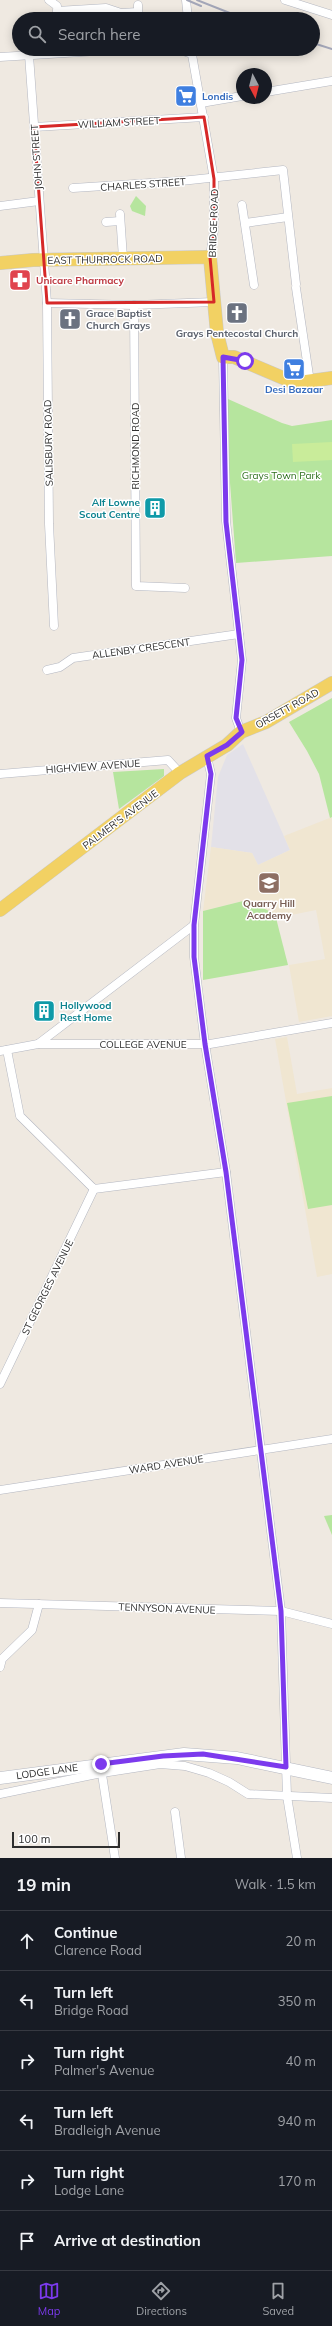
<!DOCTYPE html>
<html lang="en">
<head>
<meta charset="utf-8">
<style>
	body { margin:0; font-family:Mulish,sans-serif; background:#242831; color:#f1f3f6 }
	.compass { position:absolute; left:236px; top:68px; width:36px; height:36px; border-radius:50%; background:#171b24; box-shadow:0 2px 10px #0003; rotate:173deg }
	.scale { position:absolute; left:12px; bottom:10px; width:108px; box-sizing:border-box; padding-left:4px; border:2px solid #2e2e2e; border-top:0; font-size:11px; line-height:14px; white-space:nowrap; color:#2e2e2e; -webkit-text-stroke:3px #fff; paint-order:stroke }
	.stop { position:absolute; width:12px; height:12px; margin:-9px; border:3px solid #7c3aed; border-radius:50%; background:#fff }
	.stop.end { background:#7c3aed; border-color:#fff; box-shadow:0 1px 4px #0008 }
	.list { margin:0; padding:0; list-style:none }
	h2 { display:flex; justify-content:space-between; align-items:center; height:52px; margin:0; padding:0 16px; font-size:17px }
	h2 small { font-size:13px; font-weight:400; color:#9ea1a6 }
	.list li { display:grid; grid-template-columns:26px 1fr auto; gap:12px; align-items:center; box-sizing:border-box; height:60px; padding:0 16px; border-top:1px solid #363941 }
	.list b { display:block; font-size:15px; white-space:nowrap }
	.list p { margin:0; font-size:13px; white-space:nowrap; color:#9ea1a6 }
	.list em { font-size:13px; font-style:normal; color:#9ea1a6 }
	.icon { flex:none; width:22px; height:22px; fill:none; stroke:currentColor; stroke-width:2; stroke-linecap:round; stroke-linejoin:round }
	.map { position:relative; flex:none; width:332px; height:1858px; overflow:hidden }
	.search { position:absolute; background:#171b24; box-shadow:0 2px 10px #0003; left:12px; right:12px; top:12px; height:44px; display:flex; align-items:center; gap:10px; box-sizing:border-box; padding:0 14px; border-radius:22px; color:#9ea1a6; font-size:15px }
	.sheet { height:412px; background:#171b24 }
	nav { display:flex; justify-content:space-around; align-items:center; box-sizing:border-box; height:56px; border-top:1px solid #363941; background:#171b24; font-size:11px; color:#9ea1a6 }
	nav a { display:grid; justify-items:center; gap:2px }
	nav .on { color:#7c3aed }
	.map>svg:first-child { display:block }
	.industrial { fill:#e3e1e8 }
	.education { fill:#f0e6d1 }
	.green { fill:#b6e59e }
	.pitch { fill:#c9ec9a }
	.lines { fill:none; stroke-linecap:round; stroke-linejoin:round }
	.street-casing { stroke:#b4b7c1; stroke-width:9 }
	.secondary-casing { stroke:#b4b7c1; stroke-width:13 }
	.primary-casing { stroke:#c9c9c9; stroke-width:14 }
	.street { stroke:#fff; stroke-width:8 }
	.secondary { stroke:#fff; stroke-width:12 }
	.primary { stroke:#f2d163; stroke-width:13 }
	.rail { stroke:#a3a6b8; stroke-width:2 }
	.route { stroke:#7c3aed; stroke-width:5 }
	.marked { fill:none; stroke:#d62828; stroke-width:3; stroke-linejoin:round }
	.labels { text-anchor:middle; stroke-width:3; stroke-linejoin:round; paint-order:stroke }
	.shop-label { font-size:10px; font-weight:bold; fill:#366cbe; stroke:#fff; text-anchor:start }
	.street-label { font-size:10px; fill:#2e2e2e; stroke:#fff }
	.health-label { font-size:10px; font-weight:bold; fill:#be3a42; stroke:#fff; text-anchor:start }
	.worship-label { font-size:10px; font-weight:bold; fill:#5b616d; stroke:#fff; text-anchor:start }
	.park-label { font-size:10px; fill:#2c6e1b; stroke:#fff }
	.culture-label { font-size:10px; font-weight:bold; fill:#0d838f; stroke:#fff; text-anchor:end }
	.education-label { font-size:10px; font-weight:bold; fill:#785e54; stroke:#fff }
</style>
</head>
<body>
<div class="map">
<svg width="332" height="1858" viewBox="0 0 332 1858">
	<rect width="100%" height="100%" fill="#efe9e1"/>
	<path class="industrial" d="M243 744 290 850 258 865 252 853 211 847 218 777 227 755Z"/>
	<g class="education">
		<path d="M332 817V1016L299 1022 289 965 325 959 316 910 276 918 275 914 247 900 203 911 211 847 252 853 258 865 290 850 284 836Z"/>
		<path d="M287 1037 297 1094 332 1088V1274L317 1277 275 1039Z"/>
	</g>
	<g class="green">
		<path d="M136 196 146 206 145 216 132 211 130 206Z"/>
		<path d="M228 399 282 423 292 426 332 420V556L236 563 225 416Z"/>
		<path d="M332 698V817L330 818 319 774 307 751 289 722Z"/>
		<path d="M164 769V776L119 809 113 772Z"/>
		<path d="M247 900 275 914 288 965 203 980V911Z"/>
		<path d="M332 1096V1205L308 1209 287 1103Z"/>
		<path d="M332 1515V1535L324 1516Z"/>
	</g>
	<path class="pitch" d="M332 442V460L293 462 292 444Z"/>
	<g class="lines">
		<g class="street-casing">
			<g id="street">
				<path d="M49 0 57 6 58 19"/>
				<path d="M186 0 188 19"/>
				<path d="M285 0 332 15"/>
				<path d="M57 11 106 8 121 13 138 12V5"/>
				<path d="M177 49 192 54"/>
				<path d="M191 49 214 179V230L210 257"/>
				<path d="M29 55 47 303 49 524 54 626"/>
				<path d="M0 57 130 49"/>
				<path d="M266 92 332 81"/>
				<path d="M201 103 242 96"/>
				<path d="M34 127 204 117"/>
				<path d="M73 188 181 181 283 170 296 284"/>
				<path d="M242 205 254 285"/>
				<path d="M0 206 39 201"/>
				<path d="M120 214 123 258"/>
				<path d="M106 222 120 221"/>
				<path d="M245 223 288 217"/>
				<path d="M296 288 310 382"/>
				<path d="M47 303 134 305 214 302"/>
				<path d="M134 305 136 586 185 588"/>
				<path d="M223 357 226 521 242 660 236 718 241 732"/>
				<path d="M47 670 60 667 73 658 239 634"/>
				<path d="M207 757 211 774 194 925V957L205 1044 226 1172 281 1611 287 1796 297 1858"/>
				<path d="M0 774 168 760 180 773"/>
				<path d="M38 1044 194 925"/>
				<path d="M7 1050 20 1116 94 1189 226 1172"/>
				<path d="M0 1051 38 1044H210L332 1023"/>
				<path d="M0 1384 94 1189"/>
				<path d="M0 1490 332 1439"/>
				<path d="M0 1603 281 1611 332 1624"/>
				<path d="M0 1667 2 1659 32 1630 39 1604"/>
				<path d="M101 1768 115 1858"/>
				<path d="M0 1794 102 1773 160 1764 185 1766 209 1773 229 1782 248 1794 332 1798"/>
				<path d="M175 1812 181 1858"/>
			</g>
		</g>
		<g class="secondary-casing">
			<path id="secondary" d="M0 1778 184 1754 237 1758 332 1778"/>
		</g>
		<g class="primary-casing">
			<g id="primary">
				<path d="M0 263 33 260 210 257 217 333 223 357H234L295 383 332 378"/>
				<path d="M0 910 180 773 227 745 241 732 266 722 332 683"/>
			</g>
		</g>
		<use href="#street" class="street"/>
		<use href="#secondary" class="secondary"/>
		<use href="#primary" class="primary"/>
		<g class="rail">
			<path d="M187 0 201 6"/>
			<path d="M197 0 245 19"/>
			<path d="M313 43 332 49"/>
		</g>
	</g>
	<g class="lines">
		<path class="route" d="M101 1764 163 1756 203 1754 286 1767 281 1611 226 1172 205 1044 194 957V925L211 774 207 756 227 745 242 732 236 718 242 660 226 522 223 357 245 361"/>
	</g>
	<path class="marked" d="M204 117 214 179V230L210 257 214 302 47 303 34 127Z"/>
	<defs>
		<g id="supermarket-square" transform="scale(1.15)"><rect x="-9" y="-9" width="18" height="18" rx="4" fill="#3f7fe0" stroke="#fff"/><path d="M-6-5.5h2.5l.6 2H6L4.5 2H-2.5L-4.4-4H-6ZM-1.5 3.2a1.3 1.3 0 1 0 .1 0ZM3 3.2a1.3 1.3 0 1 0 .1 0Z" fill="#fff"/></g>
		<g id="pharmacy-square" transform="scale(1.15)"><rect x="-9" y="-9" width="18" height="18" rx="4" fill="#e0444e" stroke="#fff"/><path d="M-2-6h4v4h4v4h-4v4h-4v-4h-4v-4h4Z" fill="#fff"/></g>
		<g id="church-square" transform="scale(1.15)"><rect x="-9" y="-9" width="18" height="18" rx="4" fill="#6b7280" stroke="#fff"/><path d="M-1.2-6h2.4v3.5h3.3v2.4h-3.3V6h-2.4V-.1h-3.3v-2.4h3.3Z" fill="#fff"/></g>
		<g id="building-square" transform="scale(1.15)"><rect x="-9" y="-9" width="18" height="18" rx="4" fill="#0f9aa8" stroke="#fff"/><path d="M-4-6H4V6H1V3H-1V6H-4ZM-2.5-4.3h1.7v1.8h-1.7ZM.8-4.3h1.7v1.8H.8ZM-2.5-1h1.7V.8h-1.7ZM.8-1h1.7V.8H.8Z" fill="#fff"/></g>
		<g id="school-square" transform="scale(1.15)"><rect x="-9" y="-9" width="18" height="18" rx="4" fill="#8d6e63" stroke="#fff"/><path d="M0-5L7-2L0 1L-7-2ZM-4 1L0 2.5L4 1V4Q0 6-4 4Z" fill="#fff"/></g>
	</defs>
	<g fill-rule="evenodd">
		<use href="#supermarket-square" x="186" y="96"/>
		<use href="#pharmacy-square" x="20" y="280"/>
		<use href="#church-square" x="237" y="313"/>
		<use href="#church-square" x="70" y="319"/>
		<use href="#supermarket-square" x="294" y="369"/>
		<use href="#building-square" x="155" y="508"/>
		<use href="#school-square" x="269" y="883"/>
		<use href="#building-square" x="44" y="1011"/>
	</g>
	<g class="labels">
		<g class="shop-label">
			<text x="202" y="100">Londis</text>
			<text x="294" y="393" text-anchor="middle">Desi Bazaar</text>
		</g>
		<g class="street-label">
			<text transform="translate(119 122) rotate(-3)" y="4">WILLIAM STREET</text>
			<text transform="translate(36 157) rotate(-94)" y="4">JOHN STREET</text>
			<text transform="translate(143 184) rotate(-4)" y="4">CHARLES STREET</text>
			<text transform="translate(213 223) rotate(-88)" y="4">BRIDGE ROAD</text>
			<text transform="translate(105 259) rotate(-1)" y="4">EAST THURROCK ROAD</text>
			<text transform="translate(48 443) rotate(-91)" y="4">SALISBURY ROAD</text>
			<text transform="translate(135 446) rotate(-90)" y="4">RICHMOND ROAD</text>
			<text transform="translate(141 648) rotate(-8)" y="4">ALLENBY CRESCENT</text>
			<text transform="translate(287 708) rotate(-29)" y="4">ORSETT ROAD</text>
			<text transform="translate(93 766) rotate(-4)" y="4">HIGHVIEW AVENUE</text>
			<text transform="translate(120 819) rotate(-37)" y="4">PALMER'S AVENUE</text>
			<text x="143" y="1048">COLLEGE AVENUE</text>
			<text transform="translate(47 1287) rotate(-64)" y="4">ST GEORGES AVENUE</text>
			<text transform="translate(166 1464) rotate(-9)" y="4">WARD AVENUE</text>
			<text transform="translate(167 1608) rotate(2)" y="4">TENNYSON AVENUE</text>
			<text transform="translate(47 1771) rotate(-8)" y="4">LODGE LANE</text>
		</g>
		<g class="health-label">
			<text x="36" y="284">Unicare Pharmacy</text>
		</g>
		<g class="worship-label">
			<text x="86" y="317">Grace Baptist<tspan x="86" dy="12">Church Grays</tspan></text>
			<text x="237" y="337" text-anchor="middle">Grays Pentecostal Church</text>
		</g>
		<g class="park-label">
			<text x="281" y="479">Grays Town Park</text>
		</g>
		<g class="culture-label">
			<text x="140" y="506">Alf Lowne<tspan x="140" dy="12">Scout Centre</tspan></text>
			<text x="60" y="1009" text-anchor="start">Hollywood<tspan x="60" dy="12">Rest Home</tspan></text>
		</g>
		<g class="education-label">
			<text x="269" y="907">Quarry Hill<tspan x="269" dy="12">Academy</tspan></text>
		</g>
	</g>
</svg>
<svg class="compass" viewBox="-18 -18 36 36"><path d="M0-13l5 13h-10z" fill="#e53935"/><path d="M0 13l5-13h-10z" fill="#9ea1a6"/></svg>
<div class="scale">100 m</div>
<div class="stop" style="left:245px;top:361px"></div>
<div class="stop end" style="left:101px;top:1764px"></div>
<div class="search"><svg class="icon" aria-label="search" viewBox="0 0 24 24"><circle cx="10" cy="10" r="6"/><path d="M15 15l6 6"/></svg>Search here</div>
</div>
<section class="sheet">
<h2>19 min<small>Walk · 1.5 km</small></h2>
<ul class="list">
<li><svg class="icon" aria-label="ahead" viewBox="0 0 24 24"><path d="M12 20V5M6 11l6-6 6 6"/></svg><div><b>Continue</b><p>Clarence Road</p></div><em>20 m</em></li>
<li><svg class="icon" aria-label="left" viewBox="0 0 24 24"><path d="M17 20v-9H6M10 6l-5 5 5 5"/></svg><div><b>Turn left</b><p>Bridge Road</p></div><em>350 m</em></li>
<li><svg class="icon" aria-label="right" viewBox="0 0 24 24"><path d="M7 20v-9h11M14 6l5 5-5 5"/></svg><div><b>Turn right</b><p>Palmer's Avenue</p></div><em>40 m</em></li>
<li><svg class="icon" aria-label="left" viewBox="0 0 24 24"><path d="M17 20v-9H6M10 6l-5 5 5 5"/></svg><div><b>Turn left</b><p>Bradleigh Avenue</p></div><em>940 m</em></li>
<li><svg class="icon" aria-label="right" viewBox="0 0 24 24"><path d="M7 20v-9h11M14 6l5 5-5 5"/></svg><div><b>Turn right</b><p>Lodge Lane</p></div><em>170 m</em></li>
<li><svg class="icon" aria-label="arrive" viewBox="0 0 24 24"><path d="M6 21V4h12l-3 4 3 4H6"/></svg><div><b>Arrive at destination</b></div></li>
</ul>
</section>
<nav>
<a class="on"><svg class="icon" aria-label="map" viewBox="0 0 24 24"><path d="M3 6l6-2 6 2 6-2v14l-6 2-6-2-6 2zM9 4v14M15 6v14"/></svg>Map</a>
<a><svg class="icon" aria-label="directions" viewBox="0 0 24 24"><path d="M12 3l9 9-9 9-9-9zM9 14v-3h6M13 9l2 2-2 2"/></svg>Directions</a>
<a><svg class="icon" aria-label="saved" viewBox="0 0 24 24"><path d="M7 4h10v16l-5-4-5 4z"/></svg>Saved</a>
</nav>
</body>
</html>
